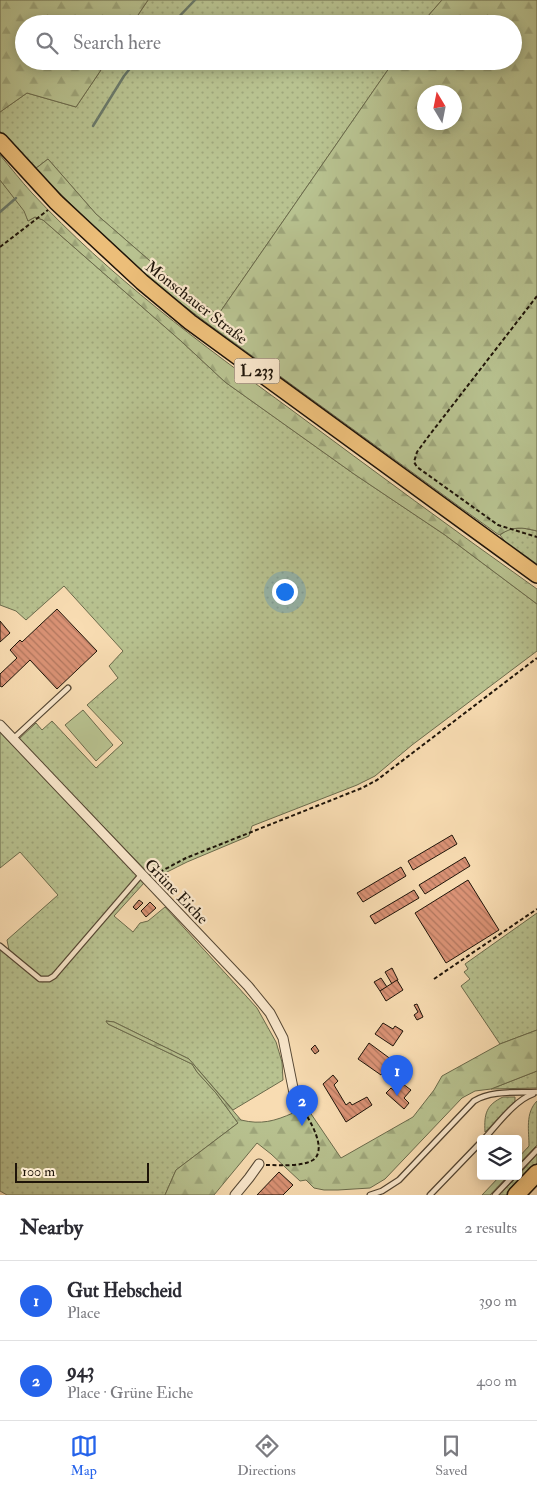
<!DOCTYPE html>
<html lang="en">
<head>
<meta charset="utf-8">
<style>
	body { margin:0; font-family:"IM FELL Double Pica",serif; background:#f7f7f7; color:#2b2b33 }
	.controls { position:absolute; right:15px; bottom:15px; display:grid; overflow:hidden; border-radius:5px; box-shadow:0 2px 12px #0003 }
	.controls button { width:45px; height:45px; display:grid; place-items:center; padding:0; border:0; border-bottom:1px solid #e1e1e2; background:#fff; color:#2b2b33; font:25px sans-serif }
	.compass { position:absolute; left:417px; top:85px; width:45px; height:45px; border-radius:50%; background:#fff; box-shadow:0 2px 12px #0003; rotate:350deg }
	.scale { position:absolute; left:15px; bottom:12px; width:134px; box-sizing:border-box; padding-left:5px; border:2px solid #1e1409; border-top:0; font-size:14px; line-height:18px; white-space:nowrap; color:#1e1409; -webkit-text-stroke:4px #fae8cd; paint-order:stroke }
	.you { position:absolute; left:284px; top:591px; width:18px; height:18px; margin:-12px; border:4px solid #fff; border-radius:50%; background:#1a73e8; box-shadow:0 0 0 8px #1a73e833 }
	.badge { display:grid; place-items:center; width:32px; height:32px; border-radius:50%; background:#2563eb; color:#fff; font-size:16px; font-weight:700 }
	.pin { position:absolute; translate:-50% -41px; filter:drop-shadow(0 1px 2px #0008) }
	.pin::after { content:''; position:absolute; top:26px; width:18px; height:15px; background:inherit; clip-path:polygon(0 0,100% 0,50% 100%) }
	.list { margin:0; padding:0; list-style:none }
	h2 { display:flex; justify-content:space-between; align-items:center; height:65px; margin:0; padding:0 20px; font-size:21px }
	h2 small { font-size:16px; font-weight:400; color:#7c7c81 }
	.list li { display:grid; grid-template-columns:32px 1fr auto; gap:15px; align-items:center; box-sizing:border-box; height:80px; padding:0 20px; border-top:1px solid #e1e1e2 }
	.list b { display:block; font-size:19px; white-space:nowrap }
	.list p { margin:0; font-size:16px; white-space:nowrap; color:#7c7c81 }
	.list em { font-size:16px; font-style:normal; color:#7c7c81 }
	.icon { flex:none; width:28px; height:28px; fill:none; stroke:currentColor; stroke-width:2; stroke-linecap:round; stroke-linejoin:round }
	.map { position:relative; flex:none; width:537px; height:1195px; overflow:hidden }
	.search { position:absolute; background:#fff; box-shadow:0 2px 12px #0003; left:15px; right:15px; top:15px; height:55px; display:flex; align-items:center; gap:12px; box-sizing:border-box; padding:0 18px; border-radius:28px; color:#7c7c81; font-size:19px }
	.sheet { height:225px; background:#fff }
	nav { display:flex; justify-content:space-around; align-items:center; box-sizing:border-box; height:70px; border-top:1px solid #e1e1e2; background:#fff; font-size:14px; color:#7c7c81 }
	nav a { display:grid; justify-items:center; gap:2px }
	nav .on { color:#2563eb }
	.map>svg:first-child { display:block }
	.grass { fill:url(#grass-dots); stroke:#6b6b4c }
	.forest { fill:url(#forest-firs); stroke:#6b6b4c; fill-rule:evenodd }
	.pitch { fill:#b8c290; stroke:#6b6b4c }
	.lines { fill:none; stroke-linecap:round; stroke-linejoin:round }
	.stream { stroke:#6a796a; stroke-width:2.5 }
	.building { fill:url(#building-back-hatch); stroke:#1e1409 }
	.service-casing { stroke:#544633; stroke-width:7 }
	.minor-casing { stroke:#544633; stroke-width:11 }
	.primary-casing { stroke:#1e1409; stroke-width:18 }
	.motorway-casing { stroke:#1e1409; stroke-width:19 }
	.path { stroke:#1e1409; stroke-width:2; stroke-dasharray:4 2.5; stroke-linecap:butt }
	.service { stroke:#fae8cd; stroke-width:4.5 }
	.minor { stroke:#fae8cd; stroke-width:9 }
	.primary { stroke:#ecbe79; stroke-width:15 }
	.motorway { stroke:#ecbe79; stroke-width:16 }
	.labels { text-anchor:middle; stroke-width:4.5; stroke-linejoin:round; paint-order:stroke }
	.shield { fill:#fae8cd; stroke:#605444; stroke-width:1 }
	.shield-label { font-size:15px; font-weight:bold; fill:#1e1409 }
	.street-label { font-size:16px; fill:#1e1409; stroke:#fae8cd }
</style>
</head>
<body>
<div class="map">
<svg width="537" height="1195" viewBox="0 0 537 1195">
	<defs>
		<pattern id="grass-dots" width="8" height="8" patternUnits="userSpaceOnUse" patternTransform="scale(1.25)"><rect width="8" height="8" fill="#b8c290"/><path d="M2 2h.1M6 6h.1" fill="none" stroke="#9ea67b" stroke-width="1.8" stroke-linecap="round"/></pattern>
		<pattern id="forest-firs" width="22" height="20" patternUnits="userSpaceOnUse" patternTransform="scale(1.25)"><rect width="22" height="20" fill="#b8c290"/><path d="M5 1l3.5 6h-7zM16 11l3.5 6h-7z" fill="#9ea67b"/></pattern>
		<pattern id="building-back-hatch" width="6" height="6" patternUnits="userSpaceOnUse" patternTransform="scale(1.25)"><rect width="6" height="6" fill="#da9275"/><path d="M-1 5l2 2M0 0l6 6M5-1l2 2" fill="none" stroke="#b0765e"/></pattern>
	</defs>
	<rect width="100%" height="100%" fill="#f8dcb2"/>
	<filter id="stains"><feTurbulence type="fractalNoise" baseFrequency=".004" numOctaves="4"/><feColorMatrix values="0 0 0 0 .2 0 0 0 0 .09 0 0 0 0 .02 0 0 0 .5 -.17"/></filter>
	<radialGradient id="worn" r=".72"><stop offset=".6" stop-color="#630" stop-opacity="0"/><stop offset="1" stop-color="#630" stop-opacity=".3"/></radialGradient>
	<g class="grass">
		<path d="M148 0H442L421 24H132Z"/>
		<path d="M107 61H394L218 315 180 287 96 214 48 159 35 169 0 131V112L27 93 76 107Z"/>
		<path d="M0 180 25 211 28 221 35 217 43 220 181 341 225 382 354 474 445 535 537 604V651L412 745 375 776 357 785 252 826 249 836 187 862 159 876 155 880 19 739 36 723 42 730 52 721 96 768 123 743 87 705 118 678 109 666 123 651 64 586 26 620 16 611 0 605Z"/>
		<path d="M523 528 537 531V565L506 543 500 535 509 529Z"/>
		<path d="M0 732 144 883 114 916 133 932 140 923 148 921 165 907 257 1008 276 1042 282 1062 283 1080 233 1110 189 1059 114 1022 106 1021 108 1024 192 1064 197 1072 216 1093 238 1123 176 1170 165 1195H7L0 1191V950L5 953 9 950 7 940 58 895 20 852 0 868Z"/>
		<path d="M537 913V1030L500 1044 461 986 470 979 464 972 468 969 465 964Z"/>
		<path d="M537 1071V1088L491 1089Z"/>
		<path d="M503 1097H515V1101L485 1132C484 1114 486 1105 503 1097Z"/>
		<path d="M537 1101V1145L518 1165V1158L529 1146C529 1131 525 1113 537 1101Z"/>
		<path d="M537 1154V1163L506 1195H499L518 1176Z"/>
		<path d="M500 1176H508L490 1195H482Z"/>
	</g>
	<g class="forest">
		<path d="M0 0H148L132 24H24V61H107L76 107 27 93 0 112Z"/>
		<path d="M442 0H537V531C521 527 514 526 499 535L464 510 211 326 147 278 35 169 48 159 96 214 180 287 218 315 394 61H513V24H421ZM424 92H454V122H424Z"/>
		<path d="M0 155C11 168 21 181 32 193 109 276 201 344 293 411 374 471 455 531 537 589V604L445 535 354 474 225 382 181 341 43 220 35 217 28 221 24 211 0 180Z"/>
		<path d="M106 1021 114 1022 189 1059 241 1120C261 1125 275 1121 293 1113L301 1089 305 1105 341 1158 413 1117 434 1090 442 1076 500 1044 537 1030V1071L491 1089 475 1091 462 1098 385 1179 370 1188 338 1190H324L314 1188 306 1180 300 1181 271 1154 257 1143 214 1195H165L176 1170 238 1123 216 1093 197 1072 192 1064 108 1024Z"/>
	</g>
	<path class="pitch" d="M83 710 113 745 96 761 65 725Z"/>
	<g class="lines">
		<g class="stream">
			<path d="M172 24 195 0"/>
			<path d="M93 126 124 76 136 61"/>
			<path d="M0 212 16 198"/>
		</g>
	</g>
	<g class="building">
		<path d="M57 609 97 651 57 689 30 660 2 687 0 686V674L17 658 10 650 20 640 22 642Z"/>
		<path d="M0 621 10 633 0 642Z"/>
		<path d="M452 835 457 844 413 870 408 861Z"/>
		<path d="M465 857 470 866 425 894 419 885Z"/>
		<path d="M401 867 406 876 363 902 357 893Z"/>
		<path d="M468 880 499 930 446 963 415 913Z"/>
		<path d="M414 890 419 898 375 924 370 916Z"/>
		<path d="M139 900 143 903 136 910 133 907Z"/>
		<path d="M150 902 156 908 146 917 141 911Z"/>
		<path d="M392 968 398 980 392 984 385 972Z"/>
		<path d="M381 978 387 987 380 991 374 982Z"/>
		<path d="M397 980 403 990 386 1001 380 991Z"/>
		<path d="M417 1004 423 1017 417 1020 414 1015 418 1012 414 1005Z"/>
		<path d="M383 1023 393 1029 395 1026 403 1031 393 1046 375 1034Z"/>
		<path d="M369 1043 392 1060 381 1075 358 1059Z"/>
		<path d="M315 1045 319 1051 315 1054 311 1049Z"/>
		<path d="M333 1075 338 1081 334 1085 346 1105 350 1102 352 1105 367 1097 372 1105 346 1122 323 1084Z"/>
		<path d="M403 1084 411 1090 404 1098 409 1103 404 1109 386 1093 391 1088 396 1092Z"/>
		<path d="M279 1172 293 1185 283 1195H257Z"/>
	</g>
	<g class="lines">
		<g class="service-casing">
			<g id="service">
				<path d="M13 739 68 688"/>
				<path d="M0 946 40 979H49L54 976 141 875"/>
				<path d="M484 1139C497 1125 515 1100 533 1094"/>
				<path d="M518 1170 537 1150"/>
				<path d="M370 1195 382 1191 399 1180 474 1101C491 1090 517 1093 537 1092"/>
				<path d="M430 1195 481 1142"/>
				<path d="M495 1195 513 1176"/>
			</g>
		</g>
		<g class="minor-casing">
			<g id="minor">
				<path d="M0 725 248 986 270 1013 283 1038 295 1098"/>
				<path d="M235 1195 249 1178 259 1164"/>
			</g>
		</g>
		<g class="primary-casing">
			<path id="primary" d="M0 141 56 202 142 282 190 322 537 575"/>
		</g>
		<g class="motorway-casing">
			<path id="motorway" d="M516 1195 537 1173"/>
		</g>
		<g class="path">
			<path d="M0 247 48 210"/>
			<path d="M537 296 428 437 417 452 414 462 417 467 498 525 537 537"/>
			<path d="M154 875 186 858 362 788 377 780 537 658"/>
			<path d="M434 979 537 909"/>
			<path d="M266 1165C279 1165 302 1167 313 1160 329 1149 307 1115 299 1104"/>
		</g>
		<use href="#service" class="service"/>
		<use href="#minor" class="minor"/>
		<use href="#primary" class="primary"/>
		<use href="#motorway" class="motorway"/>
	</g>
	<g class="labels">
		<rect class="shield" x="234.5" y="358.5" width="45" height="25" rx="4"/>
		<g class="shield-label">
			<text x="257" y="376">L 233</text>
		</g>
		<g class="street-label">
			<text transform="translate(197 302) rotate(38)" y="6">Monschauer Straße</text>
			<text transform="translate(177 891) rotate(46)" y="6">Grüne Eiche</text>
		</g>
	</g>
	<rect width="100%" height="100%" filter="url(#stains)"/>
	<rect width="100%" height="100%" fill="url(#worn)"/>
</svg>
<div class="controls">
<button><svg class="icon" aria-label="layers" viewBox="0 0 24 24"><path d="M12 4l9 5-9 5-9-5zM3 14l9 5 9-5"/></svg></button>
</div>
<svg class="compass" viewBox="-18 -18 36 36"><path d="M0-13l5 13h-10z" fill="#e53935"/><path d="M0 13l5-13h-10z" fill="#7c7c81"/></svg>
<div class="scale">100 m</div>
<div class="you"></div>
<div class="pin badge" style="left:397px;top:1096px">1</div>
<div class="pin badge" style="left:302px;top:1126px">2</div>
<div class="search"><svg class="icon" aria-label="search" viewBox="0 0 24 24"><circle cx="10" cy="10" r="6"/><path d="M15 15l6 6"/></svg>Search here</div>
</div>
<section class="sheet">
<h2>Nearby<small>2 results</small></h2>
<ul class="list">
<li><span class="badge">1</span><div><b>Gut Hebscheid</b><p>Place</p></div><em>390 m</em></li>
<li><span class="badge">2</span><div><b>943</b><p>Place · Grüne Eiche</p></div><em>400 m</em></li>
</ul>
</section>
<nav>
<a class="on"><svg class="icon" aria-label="map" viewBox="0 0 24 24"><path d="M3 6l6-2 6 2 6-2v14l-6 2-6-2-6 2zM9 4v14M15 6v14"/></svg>Map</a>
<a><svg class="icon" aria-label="directions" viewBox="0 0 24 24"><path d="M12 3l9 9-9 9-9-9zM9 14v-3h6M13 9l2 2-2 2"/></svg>Directions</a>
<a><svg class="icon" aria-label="saved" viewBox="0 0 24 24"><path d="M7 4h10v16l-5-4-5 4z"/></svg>Saved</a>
</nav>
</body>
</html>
